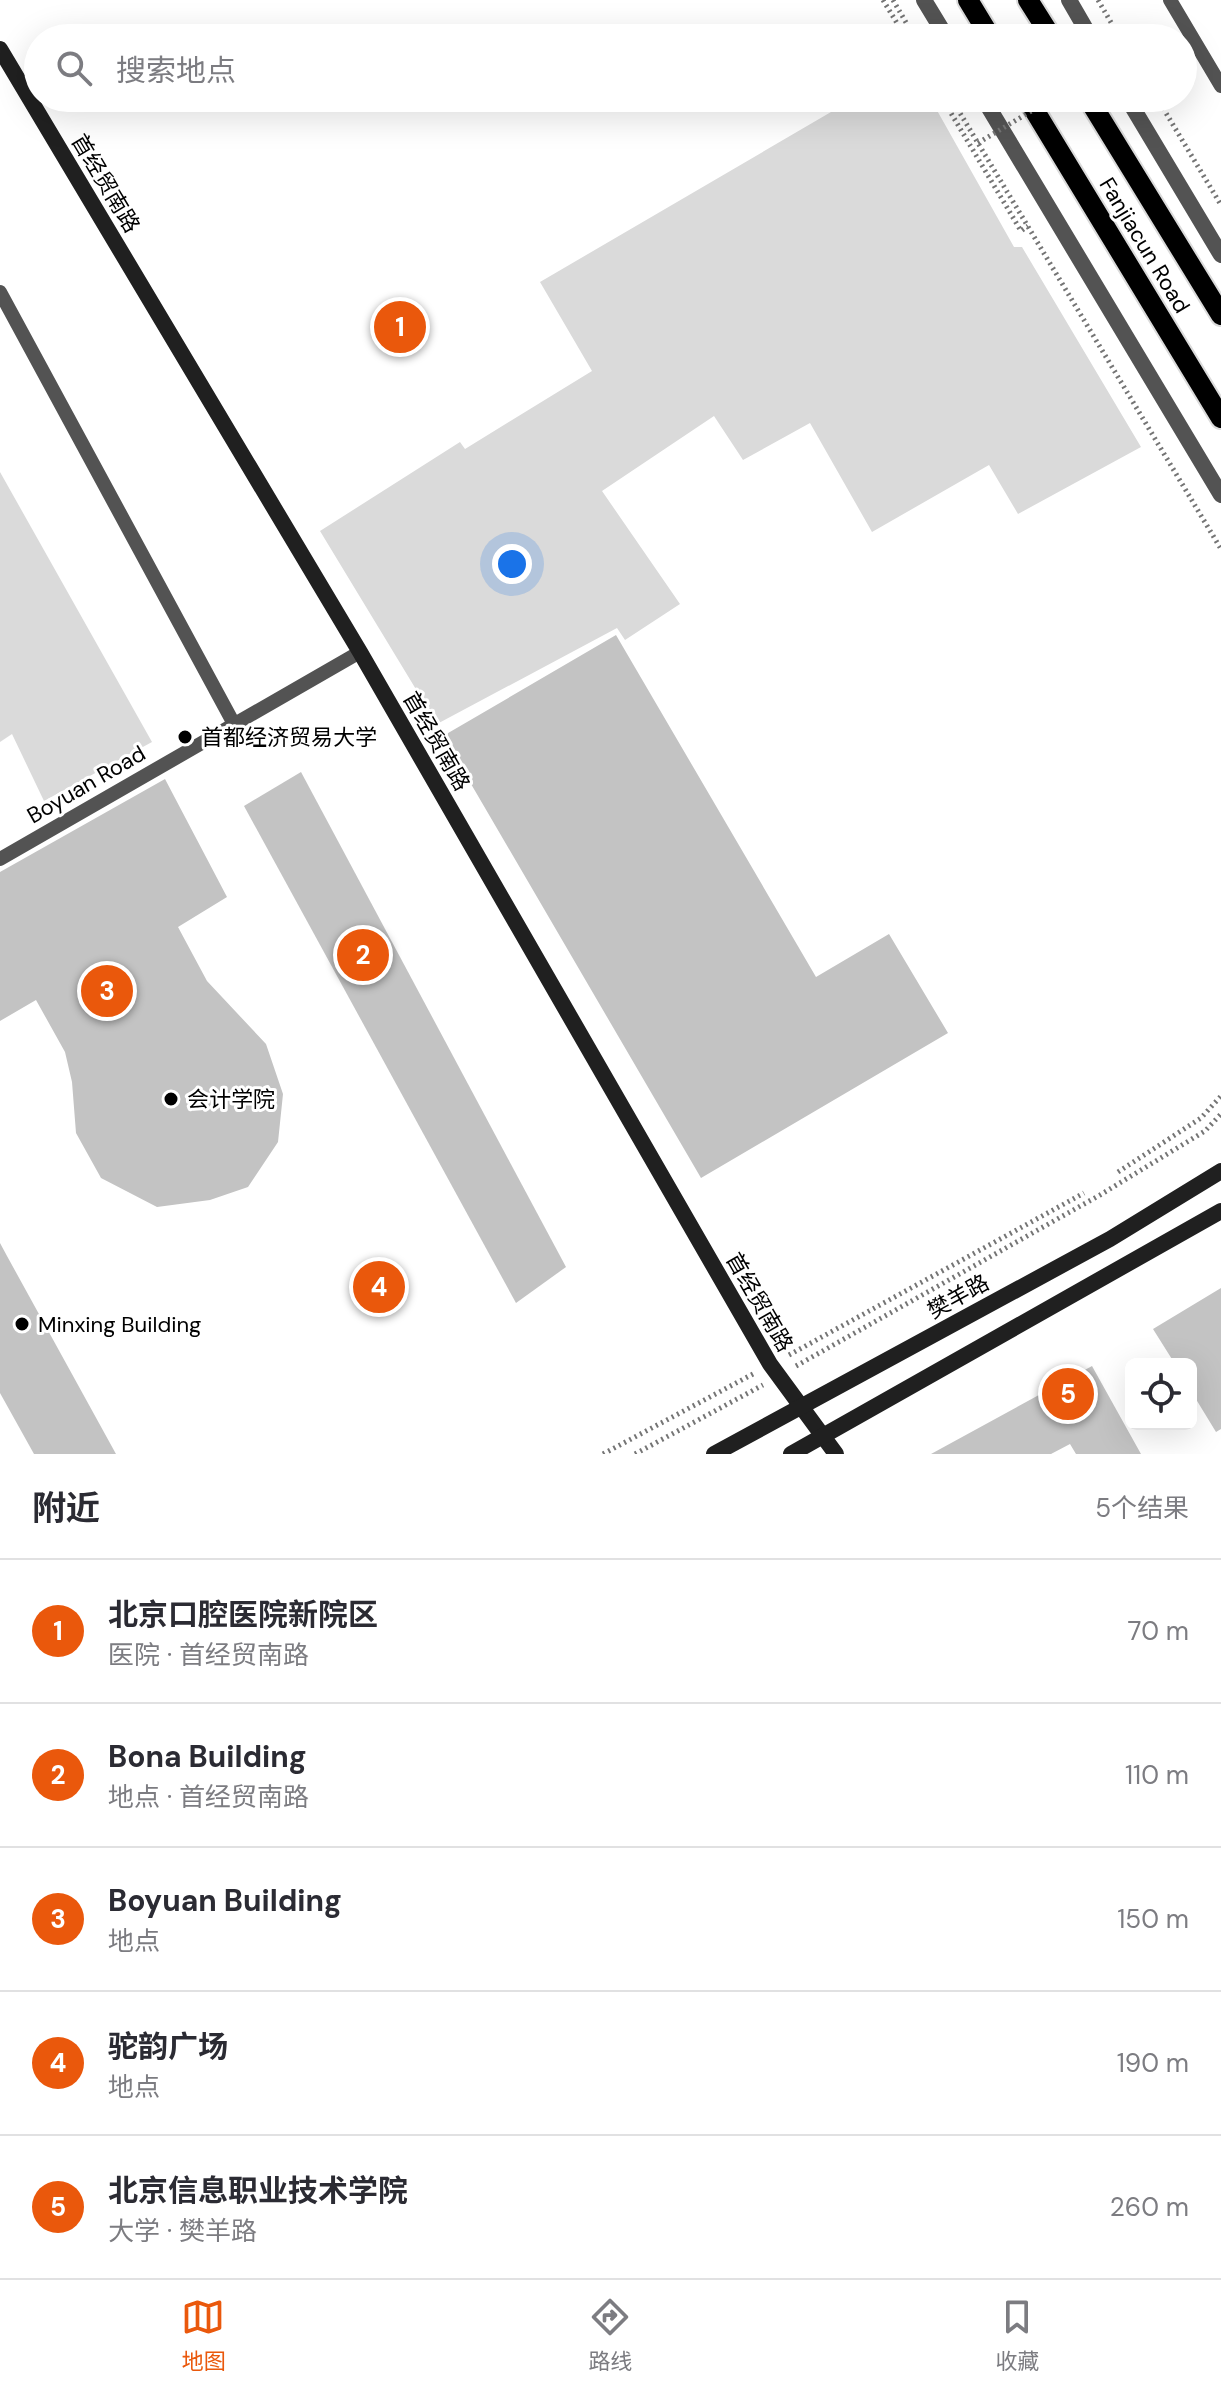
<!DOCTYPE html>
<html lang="zh">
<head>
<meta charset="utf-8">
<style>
	body { margin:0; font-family:"DM Sans","Noto Sans SC",sans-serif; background:#f7f7f7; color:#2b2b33 }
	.controls { position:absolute; right:24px; bottom:24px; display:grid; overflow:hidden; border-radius:12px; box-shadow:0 8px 32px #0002 }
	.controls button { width:72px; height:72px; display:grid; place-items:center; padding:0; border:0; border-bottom:2px solid #e1e1e2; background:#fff; color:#2b2b33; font:40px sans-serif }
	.you { position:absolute; left:512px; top:564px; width:28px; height:28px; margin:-20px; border:6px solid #fff; border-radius:50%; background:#1a73e8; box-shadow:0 0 0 12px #1a73e833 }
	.badge { display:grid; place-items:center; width:52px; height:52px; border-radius:50%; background:#ea580c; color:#fff; font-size:26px; font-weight:700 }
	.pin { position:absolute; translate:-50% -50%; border:4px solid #fff; box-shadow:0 2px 8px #0006 }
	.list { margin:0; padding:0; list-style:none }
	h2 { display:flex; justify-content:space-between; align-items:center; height:104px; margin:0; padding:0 32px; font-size:34px }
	h2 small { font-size:26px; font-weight:400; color:#7c7c81 }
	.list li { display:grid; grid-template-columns:52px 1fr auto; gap:24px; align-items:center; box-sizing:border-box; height:144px; padding:0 32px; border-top:2px solid #e1e1e2 }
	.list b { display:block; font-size:30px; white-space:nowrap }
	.list p { margin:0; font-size:26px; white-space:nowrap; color:#7c7c81 }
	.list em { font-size:26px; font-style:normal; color:#7c7c81 }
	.icon { flex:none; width:44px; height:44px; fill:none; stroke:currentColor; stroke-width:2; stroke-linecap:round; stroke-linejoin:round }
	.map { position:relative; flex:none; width:1221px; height:1454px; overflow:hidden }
	.search { position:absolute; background:#fff; box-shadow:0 8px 32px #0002; left:24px; right:24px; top:24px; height:88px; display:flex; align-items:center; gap:20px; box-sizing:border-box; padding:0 28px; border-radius:44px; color:#7c7c81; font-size:30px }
	.sheet { height:824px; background:#fff }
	nav { display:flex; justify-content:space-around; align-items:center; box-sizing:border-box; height:112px; border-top:2px solid #e1e1e2; background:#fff; font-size:22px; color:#7c7c81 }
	nav a { display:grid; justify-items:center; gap:4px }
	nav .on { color:#ea580c }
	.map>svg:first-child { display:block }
	.green { fill:#dadada }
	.building { fill:#c3c3c3 }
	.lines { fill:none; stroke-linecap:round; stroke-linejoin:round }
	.primary-casing { stroke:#dbdbdb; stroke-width:24 }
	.path { stroke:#757575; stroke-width:5; stroke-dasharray:2 4; stroke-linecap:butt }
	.lane { stroke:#535353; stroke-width:14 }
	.street { stroke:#535353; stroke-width:16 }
	.secondary { stroke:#202020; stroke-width:16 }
	.primary { stroke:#000; stroke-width:20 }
	.path-bridge { stroke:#757575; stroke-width:5; stroke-dasharray:2 4; stroke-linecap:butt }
	.poi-dot { fill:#000; stroke:#fff; stroke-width:3 }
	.labels { text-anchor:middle; stroke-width:6; stroke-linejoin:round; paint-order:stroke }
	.street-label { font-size:22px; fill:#000; stroke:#fff }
	.poi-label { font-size:22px; fill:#000; stroke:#fff; text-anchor:start }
</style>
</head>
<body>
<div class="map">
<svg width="1221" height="1454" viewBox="0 0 1221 1454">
	<rect width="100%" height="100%" fill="#fff"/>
	<g class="green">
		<path d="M855 98H930L1014 247H1022L1141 447 1018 514 989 465 872 532 810 423 743 460 714 416 602 491 680 604 625 640 617 628 437 724 320 531 460 442 465 449 592 371 540 282Z"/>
		<path d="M0 472 152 742 44 801 12 734 0 742Z"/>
	</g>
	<g class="building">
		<path d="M616 635 816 977 889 934 948 1033 701 1178 443 736Z"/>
		<path d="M301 772 566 1267 516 1303 244 806Z"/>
		<path d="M165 779 227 897 178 927 207 981 266 1044 283 1094 278 1142 248 1187 210 1200 157 1207 101 1178 76 1133 72 1082 65 1052 36 1000 0 1021V872Z"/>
		<path d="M0 1243 7 1256 116 1454H34L0 1393Z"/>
		<path d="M1221 1288V1429L1216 1432 1191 1391V1364H1175L1153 1329Z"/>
		<path d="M1092 1366 1141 1454H1076L1070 1444 1051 1454H931Z"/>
	</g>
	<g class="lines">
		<g class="primary-casing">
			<g id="primary">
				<path d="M968 0 991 38"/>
				<path d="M1028 0 1052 38"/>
				<path d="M1027 98 1221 418"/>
				<path d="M1088 98 1221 315"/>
			</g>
		</g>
		<g class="path">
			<path d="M883 0 906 38"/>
			<path d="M893 0 915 38"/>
			<path d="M1098 0 1120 38"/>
			<path d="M942 98 1021 231 1028 226"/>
			<path d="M951 98 1221 549"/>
			<path d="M1157 98 1221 205"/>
			<path d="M1118 1172 1201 1118 1221 1096"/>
			<path d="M789 1355 1084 1193"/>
			<path d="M796 1366 1100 1195 1205 1131 1221 1114"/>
			<path d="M603 1454 753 1374"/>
			<path d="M635 1454 763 1385"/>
		</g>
		<g class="lane">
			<path d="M1170 0 1221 86"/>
			<path d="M0 292 234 724"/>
			<path d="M0 859 360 652"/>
		</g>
		<g class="street">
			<path d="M924 0 947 38"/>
			<path d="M1069 0 1091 38"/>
			<path d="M983 98 1221 495"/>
			<path d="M1127 98 1221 255"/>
		</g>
		<g class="secondary">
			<path d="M0 49 360 652 770 1364 836 1454"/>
			<path d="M714 1454 1110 1239 1221 1171"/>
			<path d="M791 1454 1221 1211"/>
		</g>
		<use href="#primary" class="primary"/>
		<path class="path-bridge" d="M978 143 1053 98"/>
	</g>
	<g class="poi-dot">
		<circle cx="185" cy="737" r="8"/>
		<circle cx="171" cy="1099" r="8"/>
		<circle cx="22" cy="1324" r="8"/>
	</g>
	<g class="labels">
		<g class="street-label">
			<text transform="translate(106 183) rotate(59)" y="8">首经贸南路</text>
			<text transform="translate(1145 245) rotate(59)" y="8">Fanjiacun Road</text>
			<text transform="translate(437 741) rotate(60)" y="8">首经贸南路</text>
			<text transform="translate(86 784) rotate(-30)" y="8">Boyuan Road</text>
			<text transform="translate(958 1296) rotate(-29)" y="8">樊羊路</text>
			<text transform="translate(760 1302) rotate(60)" y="8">首经贸南路</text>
		</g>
		<g class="poi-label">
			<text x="201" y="745">首都经济贸易大学</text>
			<text x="187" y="1107">会计学院</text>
			<text x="38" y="1332">Minxing Building</text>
		</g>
	</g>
</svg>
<div class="controls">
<button><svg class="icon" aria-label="locate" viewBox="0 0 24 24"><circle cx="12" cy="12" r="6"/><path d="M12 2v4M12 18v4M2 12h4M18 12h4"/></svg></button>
</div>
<div class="you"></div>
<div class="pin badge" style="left:400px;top:327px">1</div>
<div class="pin badge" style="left:363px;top:955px">2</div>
<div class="pin badge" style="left:107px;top:991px">3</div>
<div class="pin badge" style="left:379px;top:1287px">4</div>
<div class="pin badge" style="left:1068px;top:1394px">5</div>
<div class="search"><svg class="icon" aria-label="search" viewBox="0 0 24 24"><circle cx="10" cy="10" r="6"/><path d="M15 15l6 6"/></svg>搜索地点</div>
</div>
<section class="sheet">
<h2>附近<small>5个结果</small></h2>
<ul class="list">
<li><span class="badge">1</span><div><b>北京口腔医院新院区</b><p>医院 · 首经贸南路</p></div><em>70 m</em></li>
<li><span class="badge">2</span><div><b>Bona Building</b><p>地点 · 首经贸南路</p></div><em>110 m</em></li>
<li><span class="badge">3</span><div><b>Boyuan Building</b><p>地点</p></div><em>150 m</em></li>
<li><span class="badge">4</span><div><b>驼韵广场</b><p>地点</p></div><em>190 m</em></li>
<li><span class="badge">5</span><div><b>北京信息职业技术学院</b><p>大学 · 樊羊路</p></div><em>260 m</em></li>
</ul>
</section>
<nav>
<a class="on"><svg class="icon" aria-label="map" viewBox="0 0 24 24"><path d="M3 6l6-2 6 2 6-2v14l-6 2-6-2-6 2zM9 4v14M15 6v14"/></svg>地图</a>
<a><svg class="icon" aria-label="directions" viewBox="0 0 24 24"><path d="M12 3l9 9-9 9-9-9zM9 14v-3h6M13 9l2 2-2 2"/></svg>路线</a>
<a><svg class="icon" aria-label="saved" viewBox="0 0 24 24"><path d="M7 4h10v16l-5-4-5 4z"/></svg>收藏</a>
</nav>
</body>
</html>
